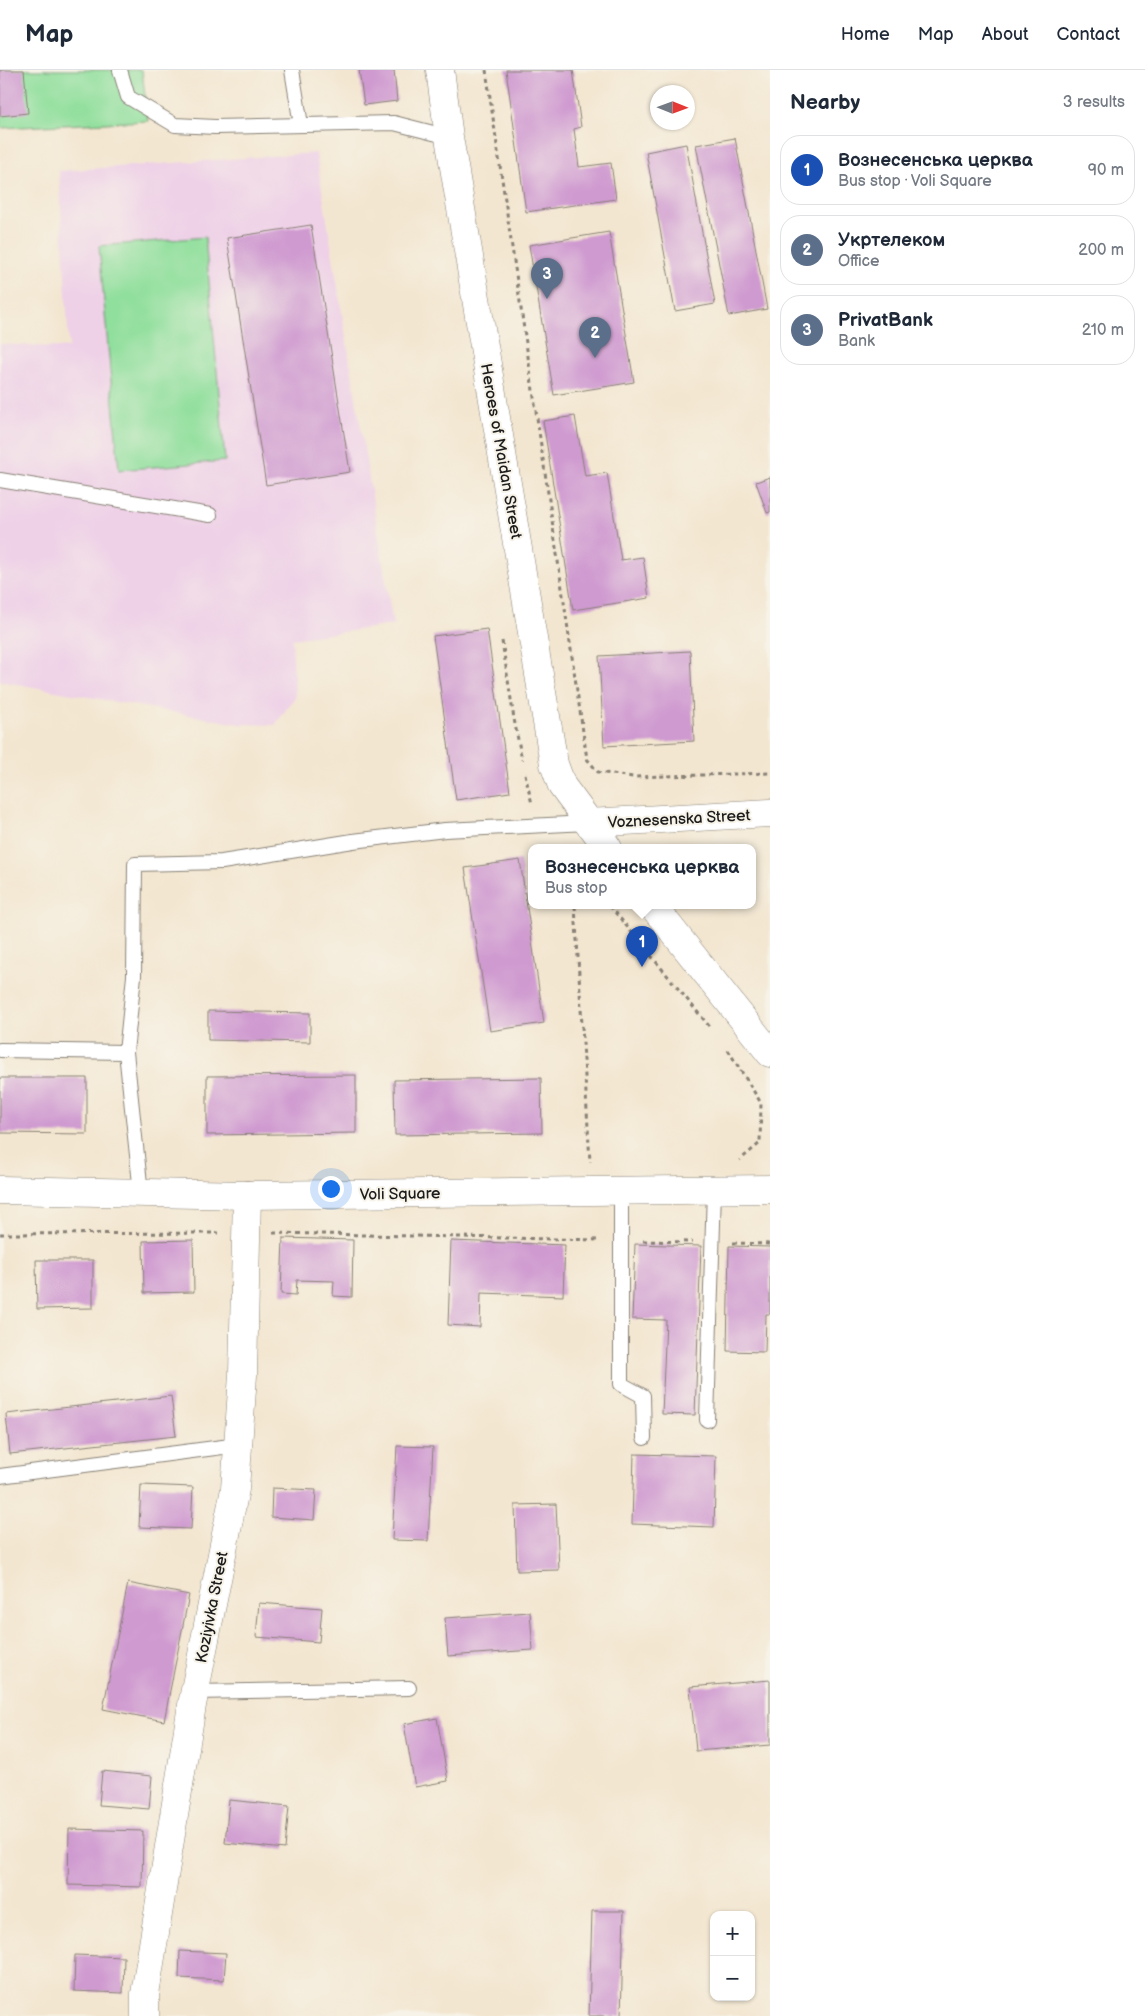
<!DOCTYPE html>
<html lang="en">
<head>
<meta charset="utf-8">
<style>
	body { margin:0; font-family:"Balsamiq Sans",sans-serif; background:#f2f2f3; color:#1f2937 }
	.controls { position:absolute; right:15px; bottom:15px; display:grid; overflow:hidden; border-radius:10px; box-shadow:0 1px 4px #0004 }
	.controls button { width:45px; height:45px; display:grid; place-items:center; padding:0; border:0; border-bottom:1px solid #e0e1e3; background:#fff; color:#1f2937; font:25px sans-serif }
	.compass { position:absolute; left:650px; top:15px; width:45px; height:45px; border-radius:50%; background:#fff; box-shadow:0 1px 4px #0004; rotate:91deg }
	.you { position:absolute; left:330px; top:1118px; width:18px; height:18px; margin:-12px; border:4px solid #fff; border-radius:50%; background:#1a73e8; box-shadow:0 0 0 8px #1a73e833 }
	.badge { display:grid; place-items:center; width:32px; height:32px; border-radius:50%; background:#1a73e8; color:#fff; font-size:16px; font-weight:700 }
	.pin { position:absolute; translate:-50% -41px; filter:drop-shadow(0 1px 2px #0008) }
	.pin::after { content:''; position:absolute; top:26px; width:18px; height:15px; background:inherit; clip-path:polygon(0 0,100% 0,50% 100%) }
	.popup { position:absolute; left:528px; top:774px; width:228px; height:65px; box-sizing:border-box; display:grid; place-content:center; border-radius:10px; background:#fff; filter:drop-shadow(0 1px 4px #0005); font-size:16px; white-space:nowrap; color:#747a83 }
	.popup b { font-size:19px; color:#1f2937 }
	.popup::after { content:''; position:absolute; left:50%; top:100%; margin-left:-10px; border:10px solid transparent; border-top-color:#fff }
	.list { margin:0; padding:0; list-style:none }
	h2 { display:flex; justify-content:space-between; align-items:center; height:65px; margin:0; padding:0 20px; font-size:21px }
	h2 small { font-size:16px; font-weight:400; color:#747a83 }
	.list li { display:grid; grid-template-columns:32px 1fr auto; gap:15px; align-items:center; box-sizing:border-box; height:70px; margin:0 10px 10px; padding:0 10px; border:1px solid #e0e1e3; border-radius:20px }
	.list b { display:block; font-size:19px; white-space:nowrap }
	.list p { margin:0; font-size:16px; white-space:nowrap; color:#747a83 }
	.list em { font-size:16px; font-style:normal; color:#747a83 }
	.map { position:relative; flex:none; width:770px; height:1946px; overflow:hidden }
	header { display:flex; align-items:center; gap:30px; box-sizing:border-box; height:70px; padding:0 25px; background:#fff; border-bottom:1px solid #e0e1e3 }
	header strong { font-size:24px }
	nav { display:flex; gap:28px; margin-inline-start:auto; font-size:18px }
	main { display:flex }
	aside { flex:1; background:#fff }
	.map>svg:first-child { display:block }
	.built { fill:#eed0e7 }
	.green { fill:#91df9d; stroke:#567e5c }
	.building { fill:#cf9ad0 }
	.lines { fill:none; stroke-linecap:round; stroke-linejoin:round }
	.lane-casing { stroke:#888176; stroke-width:16 }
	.street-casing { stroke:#888176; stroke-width:29 }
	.secondary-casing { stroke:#888176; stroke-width:29 }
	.path { stroke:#888176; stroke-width:3; stroke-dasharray:4 4; stroke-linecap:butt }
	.lane { stroke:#fff; stroke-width:14 }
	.street { stroke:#fff; stroke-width:28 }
	.secondary { stroke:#fff; stroke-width:28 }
	.labels { text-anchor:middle; stroke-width:4; stroke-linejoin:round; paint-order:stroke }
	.street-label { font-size:16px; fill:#1c1c1c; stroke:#f7f3e8 }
</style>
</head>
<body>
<header>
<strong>Map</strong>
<nav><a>Home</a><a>Map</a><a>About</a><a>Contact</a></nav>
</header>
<main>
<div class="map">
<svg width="770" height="1946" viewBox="0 0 770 1946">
	<rect width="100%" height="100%" fill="#f7f3e8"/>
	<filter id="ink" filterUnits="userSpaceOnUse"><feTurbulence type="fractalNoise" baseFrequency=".02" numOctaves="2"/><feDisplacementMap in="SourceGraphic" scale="10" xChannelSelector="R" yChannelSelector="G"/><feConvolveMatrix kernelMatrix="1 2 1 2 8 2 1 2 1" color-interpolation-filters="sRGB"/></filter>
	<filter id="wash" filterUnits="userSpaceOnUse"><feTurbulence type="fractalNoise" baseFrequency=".0096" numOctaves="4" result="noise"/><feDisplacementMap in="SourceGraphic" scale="20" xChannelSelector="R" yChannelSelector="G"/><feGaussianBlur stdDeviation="1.12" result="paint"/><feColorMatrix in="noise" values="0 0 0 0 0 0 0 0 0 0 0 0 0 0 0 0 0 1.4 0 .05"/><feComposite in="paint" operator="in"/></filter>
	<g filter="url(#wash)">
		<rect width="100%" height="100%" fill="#f3e6d0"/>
		<path class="built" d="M316 83 393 555 292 569 295 627 275 655 239 654 0 611V274L69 278 59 101Z"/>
		<g class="green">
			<path d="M0 0H142L148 51 0 58Z"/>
			<path d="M205 167 225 391 119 400 99 176Z"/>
		</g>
		<g id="blocks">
			<g class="building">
				<path d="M0 0H24L28 43 0 46Z"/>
				<path d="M359 0H394L397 31 364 35Z"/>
				<path d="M506 0H573L581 57 574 59 579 97 611 93 616 129 526 142Z"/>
				<path d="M735 68 767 239 729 246 696 75Z"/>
				<path d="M686 74 715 234 675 241 646 82Z"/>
				<path d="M311 155 350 402 266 415 227 168Z"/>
				<path d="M609 162 634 312 554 325 529 175Z"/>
				<path d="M575 346 585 406 607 403 621 490 643 487 649 528 573 540 543 351Z"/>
				<path d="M770 407V442L767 443 756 412Z"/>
				<path d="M487 559 510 722 456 730 433 566Z"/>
				<path d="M690 581 694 671 604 676 599 586Z"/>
				<path d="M520 790 544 953 490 961 465 798Z"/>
				<path d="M208 941 310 943V972L208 970Z"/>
				<path d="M356 1005V1063L207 1065V1006Z"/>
				<path d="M0 1008H87V1064L0 1063Z"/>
				<path d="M541 1008 542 1063 395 1065 394 1010Z"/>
				<path d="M283 1168 353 1170 352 1227 333 1226 334 1211 297 1210 296 1225 281 1224Z"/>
				<path d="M193 1170 194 1222 144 1223 143 1171Z"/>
				<path d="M451 1171 565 1175 563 1226 481 1223 480 1257 448 1255Z"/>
				<path d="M635 1174 701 1176 695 1345 662 1344 666 1250 632 1249Z"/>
				<path d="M729 1176 770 1177V1244H766L765 1282 727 1281Z"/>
				<path d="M36 1190H93V1238L37 1239Z"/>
				<path d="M171 1326 176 1366 10 1384 6 1344Z"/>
				<path d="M397 1376 433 1377 428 1471 392 1470Z"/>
				<path d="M634 1384 716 1386 714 1457 632 1454Z"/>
				<path d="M141 1415 193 1417 191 1459 139 1457Z"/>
				<path d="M272 1418 316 1420 314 1450 271 1447Z"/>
				<path d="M556 1434 559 1500 517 1501 515 1435Z"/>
				<path d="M128 1513 189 1525 164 1651 103 1639Z"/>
				<path d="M259 1533 322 1538 319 1572 256 1567Z"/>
				<path d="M530 1542 533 1580 448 1586 445 1548Z"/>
				<path d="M770 1610V1675L696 1681 690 1617Z"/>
				<path d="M437 1648 448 1711 415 1717 404 1654Z"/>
				<path d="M102 1701 152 1706 149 1739 99 1735Z"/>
				<path d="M229 1730 289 1736 285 1779 225 1773Z"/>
				<path d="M69 1759 143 1761 142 1817 68 1815Z"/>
				<path d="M592 1841H624L621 1946H589Z"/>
				<path d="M180 1881 226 1883 224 1910 179 1908Z"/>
				<path d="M75 1885 124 1887 123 1923 74 1921Z"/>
			</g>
		</g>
	</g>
	<g filter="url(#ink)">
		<use href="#blocks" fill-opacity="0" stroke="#888176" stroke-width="1"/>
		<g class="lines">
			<g class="lane-casing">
				<g id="lane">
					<path d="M120 0 128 27 175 55 215 57 394 53 449 67"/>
					<path d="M292 0 301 55"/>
					<path d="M0 410 210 445"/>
					<path d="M0 980 126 982"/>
					<path d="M621 1121V1314L643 1326 644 1368"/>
					<path d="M141 1123 126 982 134 906 135 794 222 792 353 771 445 760 588 753"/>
					<path d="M707 1350 714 1120"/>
					<path d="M0 1406 238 1375"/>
					<path d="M195 1622 409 1618"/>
				</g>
			</g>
			<g class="street-casing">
				<path id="street" d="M145 1946V1924L192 1635 235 1419 243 1305 247 1125"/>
			</g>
			<g class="secondary-casing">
				<g id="secondary">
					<path d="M440 0 449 67 554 694 562 716 608 778"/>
					<path d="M588 753 770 743"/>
					<path d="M653 836 770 983"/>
					<path d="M0 1120 247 1125 770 1119"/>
				</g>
			</g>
			<g class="path">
				<path d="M486 0 587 689 598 702 633 707 770 703"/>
				<path d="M502 571 514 649 522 690"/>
				<path d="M525 704 532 734"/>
				<path d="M575 836 590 1092"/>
				<path d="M610 836 709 956"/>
				<path d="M728 980 761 1033 760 1073 740 1090"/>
				<path d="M273 1163 599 1170"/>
				<path d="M0 1164 219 1163"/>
				<path d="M643 1171 692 1172"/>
				<path d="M733 1173 770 1174"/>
			</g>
			<use href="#lane" class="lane"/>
			<use href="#street" class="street"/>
			<use href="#secondary" class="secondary"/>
		</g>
	</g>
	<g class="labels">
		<g class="street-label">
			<text transform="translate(502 381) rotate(80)" y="6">Heroes of Maidan Street</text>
			<text transform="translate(679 748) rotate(-3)" y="6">Voznesenska Street</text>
			<text transform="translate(400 1123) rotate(-1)" y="6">Voli Square</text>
			<text transform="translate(211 1537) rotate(-79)" y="6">Koziyivka Street</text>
		</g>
	</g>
</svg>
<div class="controls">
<button>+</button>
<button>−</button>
</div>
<svg class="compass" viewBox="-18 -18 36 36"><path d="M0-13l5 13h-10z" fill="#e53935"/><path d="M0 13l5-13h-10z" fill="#747a83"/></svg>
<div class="you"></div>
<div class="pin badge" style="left:642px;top:897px;background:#1a4fb4">1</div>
<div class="popup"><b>Вознесенська церква</b>Bus stop</div>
<div class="pin badge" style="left:595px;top:288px;background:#5c6f8a">2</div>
<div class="pin badge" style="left:547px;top:229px;background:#5c6f8a">3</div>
</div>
<aside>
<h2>Nearby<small>3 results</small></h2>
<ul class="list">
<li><span class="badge" style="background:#1a4fb4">1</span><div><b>Вознесенська церква</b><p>Bus stop · Voli Square</p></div><em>90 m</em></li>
<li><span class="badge" style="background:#5c6f8a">2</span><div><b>Укртелеком</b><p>Office</p></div><em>200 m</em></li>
<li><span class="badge" style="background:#5c6f8a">3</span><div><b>PrivatBank</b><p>Bank</p></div><em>210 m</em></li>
</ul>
</aside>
</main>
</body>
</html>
